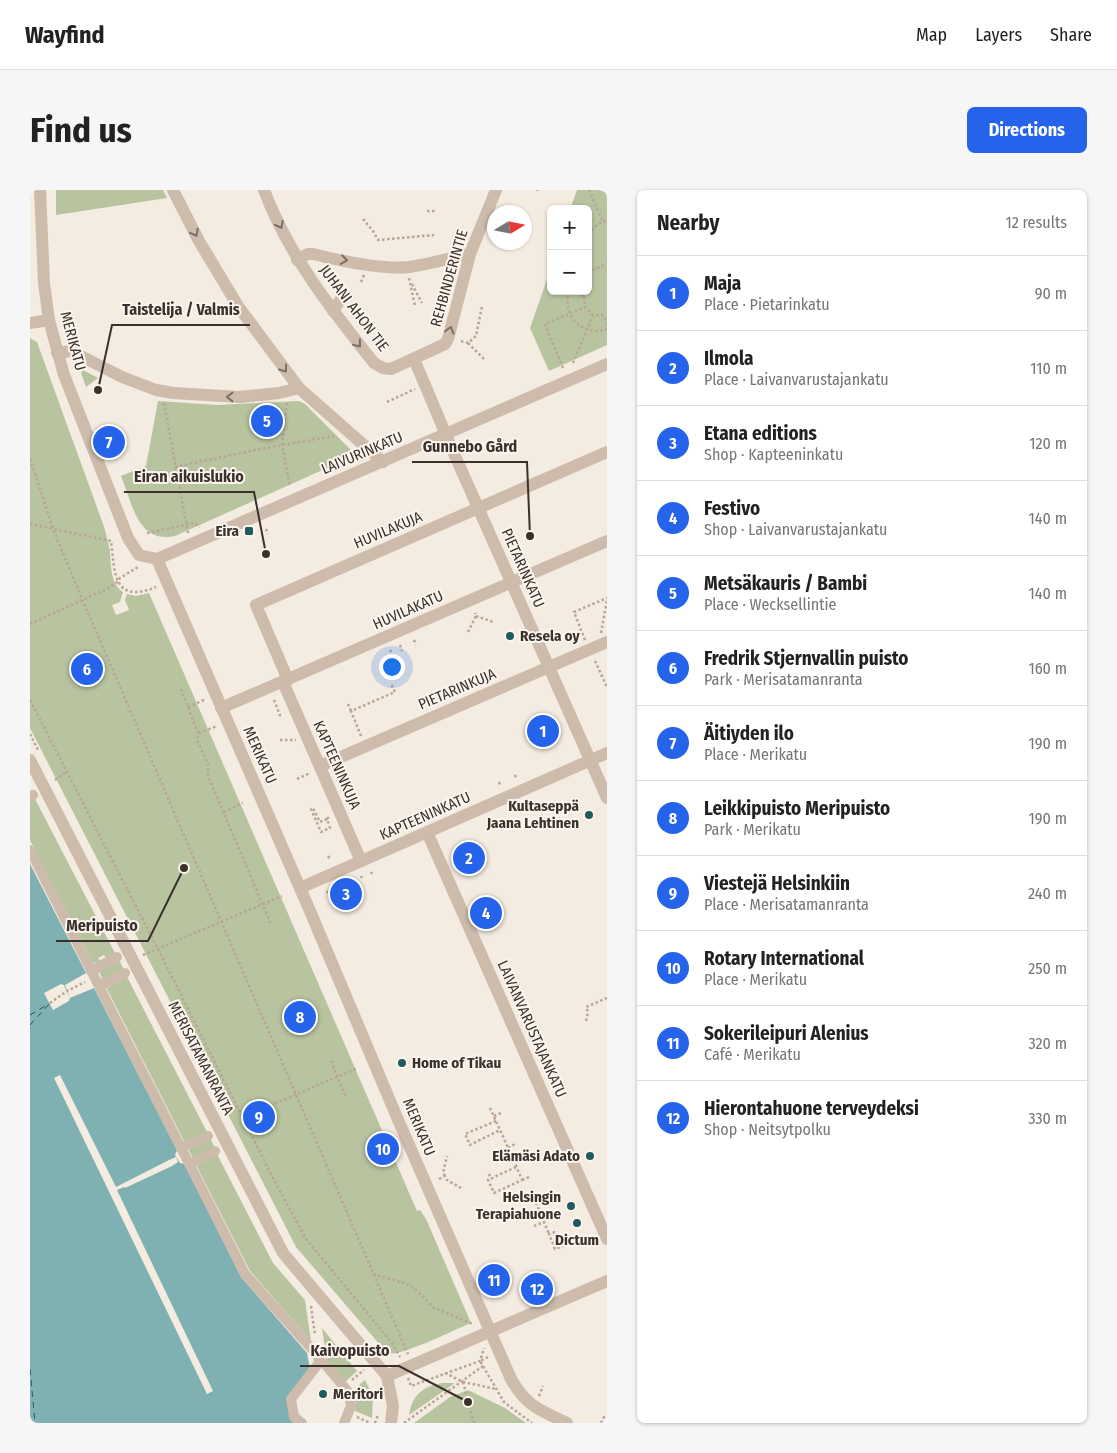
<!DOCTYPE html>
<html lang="en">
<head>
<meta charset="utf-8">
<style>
	body { margin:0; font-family:"Fira Sans Condensed",sans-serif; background:#f6f6f6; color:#222 }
	.controls { position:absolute; right:15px; top:15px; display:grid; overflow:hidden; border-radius:8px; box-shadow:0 1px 4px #0004 }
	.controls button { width:45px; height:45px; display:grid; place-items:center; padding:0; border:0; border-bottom:1px solid #e0e0e0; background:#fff; color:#222; font:25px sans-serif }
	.compass { position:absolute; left:457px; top:15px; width:45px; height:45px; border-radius:50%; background:#fff; box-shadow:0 1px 4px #0004; rotate:80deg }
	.you { position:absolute; left:361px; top:476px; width:18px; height:18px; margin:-12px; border:4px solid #fff; border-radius:50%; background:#1a73e8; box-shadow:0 0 0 8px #1a73e833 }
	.badge { display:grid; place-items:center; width:32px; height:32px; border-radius:50%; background:#2563eb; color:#fff; font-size:16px; font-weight:700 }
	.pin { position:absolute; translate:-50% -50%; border:2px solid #fff; box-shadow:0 1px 5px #0006 }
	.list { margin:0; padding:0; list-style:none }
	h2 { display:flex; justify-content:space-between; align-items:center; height:65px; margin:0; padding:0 20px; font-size:21px }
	h2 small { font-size:16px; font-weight:400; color:#767676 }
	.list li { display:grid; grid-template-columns:32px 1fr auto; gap:15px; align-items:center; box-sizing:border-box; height:75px; padding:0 20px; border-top:1px solid #e0e0e0 }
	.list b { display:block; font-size:19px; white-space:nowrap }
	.list p { margin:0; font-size:16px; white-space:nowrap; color:#767676 }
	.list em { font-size:16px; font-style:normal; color:#767676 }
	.map { position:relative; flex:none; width:577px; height:1233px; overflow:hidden; border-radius:8px }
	header { display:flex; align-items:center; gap:30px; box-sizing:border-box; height:70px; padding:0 25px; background:#fff; border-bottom:1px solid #e0e0e0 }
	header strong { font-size:24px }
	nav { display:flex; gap:28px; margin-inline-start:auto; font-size:18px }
	.intro { display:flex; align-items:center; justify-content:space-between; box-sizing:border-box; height:120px; padding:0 30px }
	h1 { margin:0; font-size:35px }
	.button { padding:12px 22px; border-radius:8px; background:#2563eb; color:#fff; font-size:18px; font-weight:700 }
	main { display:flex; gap:30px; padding:0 30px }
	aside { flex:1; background:#fff; border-radius:8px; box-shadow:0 1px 4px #0004 }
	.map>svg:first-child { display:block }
	.green { fill:#b8c4a0 }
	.water { fill:#7fb0b2 }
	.pier { fill:#f4ebe1 }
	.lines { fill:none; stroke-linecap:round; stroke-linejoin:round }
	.ferry { stroke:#1f5a5e; stroke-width:1; stroke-dasharray:6 5; stroke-linecap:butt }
	.path { stroke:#b9a596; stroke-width:2.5; stroke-dasharray:2.5 2.5; stroke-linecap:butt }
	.pedestrian { stroke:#cdbbac; stroke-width:10 }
	.minor { stroke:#cdbbac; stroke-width:12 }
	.tertiary { stroke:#cdbbac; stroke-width:12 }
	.oneway { stroke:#7d6f65 }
	.poi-dot { fill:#1f5a5e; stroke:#fbf5ee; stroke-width:2 }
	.labels { text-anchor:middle; stroke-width:4; stroke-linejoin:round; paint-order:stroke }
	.street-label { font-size:15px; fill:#3b302b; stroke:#fbf5ee }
	.poi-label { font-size:15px; font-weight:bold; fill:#3b302b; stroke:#fbf5ee; text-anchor:end }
	.leader { fill:none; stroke:#3b302b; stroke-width:2 }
	.callout-dot { fill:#3b302b; stroke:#fbf5ee; stroke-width:2 }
	.callout-label { font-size:16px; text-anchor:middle; font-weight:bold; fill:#3b302b; stroke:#fbf5ee; stroke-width:4; stroke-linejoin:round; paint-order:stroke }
</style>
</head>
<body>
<header>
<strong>Wayfind</strong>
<nav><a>Map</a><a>Layers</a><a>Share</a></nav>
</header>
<div class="intro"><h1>Find us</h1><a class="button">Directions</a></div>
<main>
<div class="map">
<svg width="577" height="1233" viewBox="0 0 577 1233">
	<rect width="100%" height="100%" fill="#f4ebe1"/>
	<g class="green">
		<path d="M26 0H133L137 8 26 25Z"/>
		<path d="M547 0H569L577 3V155L519 181 500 138 521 78V101H558V19H540Z"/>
		<path d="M0 148 7 152 73 334C76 343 78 352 80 361 81 375 80 393 93 402L90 412 82 415 86 425 99 420 95 410 97 404 106 406 119 403 380 1005 387 1021 390 1020 396 1029 441 1133C426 1139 369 1168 357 1163L266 1057 0 538Z"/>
		<path d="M53 180 68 188 56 197 51 183Z"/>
		<path d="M128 211 187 215 269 211 275 214 326 265 145 346C107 354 102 312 91 286L116 276Z"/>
		<path d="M5 609 86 765 77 769 74 765 68 768 71 772 63 773 0 650V611Z"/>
		<path d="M89 770 94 780 72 789 69 781Z"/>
		<path d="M97 787 177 942 154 951 77 799V798Z"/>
		<path d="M180 948 185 958 163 968 159 961 160 958Z"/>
		<path d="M187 964 243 1073 275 1110 281 1151 220 1081 167 977 168 975Z"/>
		<path d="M292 1138 327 1181 315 1192 297 1171Z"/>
		<path d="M335 1190 343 1207 342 1228 325 1221 326 1213 322 1201Z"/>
		<path d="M413 1193H425L379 1225C382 1204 394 1196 413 1193Z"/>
		<path d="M438 1200 475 1218 496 1233H384L420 1207Z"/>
	</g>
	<path class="water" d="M0 674 56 783 35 795 40 808 64 798 147 960 145 965 150 973 155 974 211 1087 277 1163 280 1179 258 1208 266 1233H0Z"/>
	<g class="pier">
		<path d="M31 794 34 795 40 808 39 811 23 820 14 803Z"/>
		<path d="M30 885 86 997 139 970 146 967 147 969 148 972 142 976 95 998 94 997 87 1000 183 1201 177 1204 24 888Z"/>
	</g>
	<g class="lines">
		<g class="ferry">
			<path d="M0 825 17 815"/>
			<path d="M0 835 20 813"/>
			<path d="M0 1179 5 1233"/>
		</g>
		<g class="path">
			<path d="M559 0 573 32"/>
			<path d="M507 1V0"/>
			<path d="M397 21H407"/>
			<path d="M333 29 343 41 348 50 404 45"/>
			<path d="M558 44 568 34 577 30"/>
			<path d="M558 82 577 74"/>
			<path d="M379 88 385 116"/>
			<path d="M558 91 562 99 554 106 555 117 563 125H573L577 134"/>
			<path d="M331 92 334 85"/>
			<path d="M382 94 392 113"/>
			<path d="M539 101C532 126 552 147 577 139"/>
			<path d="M542 101 554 106"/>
			<path d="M431 151 438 153 446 146 452 116"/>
			<path d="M438 153 454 169"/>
			<path d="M543 173 563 125"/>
			<path d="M533 178 515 134 555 117"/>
			<path d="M357 212 385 199"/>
			<path d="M134 213 158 343"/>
			<path d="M257 213 252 255 260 297"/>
			<path d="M76 259 83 257"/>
			<path d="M0 269 23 339 53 411 378 1164"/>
			<path d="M145 277 230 259 304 246"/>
			<path d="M0 334 81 351C85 381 82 415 126 397"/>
			<path d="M236 339 238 344"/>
			<path d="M117 343 165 333 170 337"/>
			<path d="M446 426 463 432"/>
			<path d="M0 434 79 398 87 392 90 388 108 377"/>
			<path d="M438 442 446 426 445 423"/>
			<path d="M571 443 577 410"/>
			<path d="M384 450 386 455"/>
			<path d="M555 450 544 422 577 408"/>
			<path d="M370 455 372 461"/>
			<path d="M360 460 363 465"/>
			<path d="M565 471 577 497"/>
			<path d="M151 499 168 543 167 550 178 574V586L241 734"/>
			<path d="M0 510 128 759 243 988 276 1049 362 1153 370 1167"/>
			<path d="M244 510 250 525 249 526"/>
			<path d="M318 514 321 521"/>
			<path d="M158 517 176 509"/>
			<path d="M169 543 187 536"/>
			<path d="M0 544 8 560"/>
			<path d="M331 546 321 521 365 502 361 494"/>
			<path d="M250 550H266"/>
			<path d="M485 585 486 588"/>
			<path d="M267 589 280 583"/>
			<path d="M25 590 38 581"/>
			<path d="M469 592 470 595"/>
			<path d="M424 612 425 614"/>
			<path d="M194 622 213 613"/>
			<path d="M297 629 290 632 283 618 281 619 291 642 300 638 297 629 299 627"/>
			<path d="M371 634 372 637"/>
			<path d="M352 643V646"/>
			<path d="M298 666 300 669"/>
			<path d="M341 682 342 684"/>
			<path d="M331 686 332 688"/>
			<path d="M311 695 313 697"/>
			<path d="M297 701 298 703"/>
			<path d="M113 765 252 706"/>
			<path d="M20 813 37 801 55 792"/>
			<path d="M556 831 558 822 556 817 577 808"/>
			<path d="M301 871 316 907"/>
			<path d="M460 918 484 971"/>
			<path d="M194 925 208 918"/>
			<path d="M464 926 471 923"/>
			<path d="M213 927 328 878"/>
			<path d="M466 931 435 944 440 955 470 940"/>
			<path d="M478 958 485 954"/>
			<path d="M486 977 458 990 464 1003 492 990 484 971 491 968"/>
			<path d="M459 984 461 989"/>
			<path d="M415 986 413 983 417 966"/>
			<path d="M409 989 415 986 417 990 431 998"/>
			<path d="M492 990 499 987"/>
			<path d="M504 1008 519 1044"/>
			<path d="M504 1036 514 1032"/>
			<path d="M525 1042 519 1044 525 1059 533 1056"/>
			<path d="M343 1084 377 1094 386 1100 404 1118 443 1134"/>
			<path d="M281 1116 285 1145"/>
			<path d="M458 1167 450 1171 474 1212 502 1233"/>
			<path d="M415 1183 433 1192 466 1199"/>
			<path d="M378 1188 381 1196 450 1171 454 1158"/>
			<path d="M322 1190 334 1180"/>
			<path d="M433 1192 444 1233"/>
			<path d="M509 1206 513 1196"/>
			<path d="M327 1227 340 1233"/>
			<path d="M345 1233 348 1225"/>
			<path d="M374 1233 453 1176"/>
			<path d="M571 1233 575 1225"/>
		</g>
		<g class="pedestrian">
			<path d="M0 607 3 605"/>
			<path d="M0 660 215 1084 288 1166 289 1173 261 1209 264 1227 272 1233"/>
			<path d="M61 781 87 767"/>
			<path d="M69 796 95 783"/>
			<path d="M152 957 178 946"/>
			<path d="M160 974 185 961"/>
			<path d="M289 1173H294L319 1203 321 1216 314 1233"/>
		</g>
		<g class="minor">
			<path d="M10 0 14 93 19 130"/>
			<path d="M143 0 169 51 208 116 269 198 353 272"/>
			<path d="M234 0C259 66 301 119 344 173L353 178 361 179 415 154 418 149 440 64 466 0"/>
			<path d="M267 70 278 64H283C311 71 351 80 379 77 400 74 420 68 440 64"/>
			<path d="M303 121 311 109"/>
			<path d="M27 163 41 161 92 187 126 200 143 203 210 207 249 203 269 198"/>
			<path d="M384 169 422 259 577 608"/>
			<path d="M127 369 577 174"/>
			<path d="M258 490 226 415 577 262"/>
			<path d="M253 492 331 671"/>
			<path d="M191 518 577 351"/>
			<path d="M0 570 253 1063 357 1186 363 1216 361 1233"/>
			<path d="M290 576 577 452"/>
			<path d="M397 642 577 1049"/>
			<path d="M270 698 577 563"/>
			<path d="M357 1186 577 1091"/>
		</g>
		<path class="tertiary" d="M0 133 19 130 34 185 98 348 109 365 127 369 280 721 366 925 481 1189C497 1217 510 1220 537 1233"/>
	</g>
	<defs><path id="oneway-chevron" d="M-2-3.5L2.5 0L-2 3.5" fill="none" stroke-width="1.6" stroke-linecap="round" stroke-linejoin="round" transform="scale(1.25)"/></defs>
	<g class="oneway">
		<use href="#oneway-chevron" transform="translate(250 35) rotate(62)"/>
		<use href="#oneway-chevron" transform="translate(165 43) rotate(62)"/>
		<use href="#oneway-chevron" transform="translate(314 70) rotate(9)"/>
		<use href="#oneway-chevron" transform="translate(420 140) rotate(-75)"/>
		<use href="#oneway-chevron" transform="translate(328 154) rotate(51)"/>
		<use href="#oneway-chevron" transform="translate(254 179) rotate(54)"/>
		<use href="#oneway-chevron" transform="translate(200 207) rotate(-180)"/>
	</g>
	<g class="poi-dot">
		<rect x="214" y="336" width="10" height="10" rx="2.5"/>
		<circle cx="480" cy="446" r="5"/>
		<circle cx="559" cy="625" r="5"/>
		<circle cx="372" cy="873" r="5"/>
		<circle cx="560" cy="966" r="5"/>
		<circle cx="541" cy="1016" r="5"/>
		<circle cx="547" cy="1033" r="5"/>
		<circle cx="293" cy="1204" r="5"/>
	</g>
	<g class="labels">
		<g class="street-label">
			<text transform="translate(419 88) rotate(-74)" y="5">REHBINDERINTIE</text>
			<text transform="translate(324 118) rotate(53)" y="5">JUHANI AHON TIE</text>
			<text transform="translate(43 151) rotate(75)" y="5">MERIKATU</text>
			<text transform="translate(332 263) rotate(-23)" y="5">LAIVURINKATU</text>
			<text transform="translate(358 340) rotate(-23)" y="5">HUVILAKUJA</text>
			<text transform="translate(493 378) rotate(66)" y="5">PIETARINKATU</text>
			<text transform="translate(378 420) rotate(-24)" y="5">HUVILAKATU</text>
			<text transform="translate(427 499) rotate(-23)" y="5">PIETARINKUJA</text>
			<text transform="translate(230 565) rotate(66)" y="5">MERIKATU</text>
			<text transform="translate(307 575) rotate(66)" y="5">KAPTEENINKUJA</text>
			<text transform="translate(395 626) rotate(-24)" y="5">KAPTEENINKATU</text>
			<text transform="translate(502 839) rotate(66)" y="5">LAIVANVARUSTAJANKATU</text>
			<text transform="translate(171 868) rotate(63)" y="5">MERISATAMANRANTA</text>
			<text transform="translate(389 937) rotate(67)" y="5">MERIKATU</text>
		</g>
		<g class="poi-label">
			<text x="209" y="346">Eira</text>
			<text x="490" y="451" text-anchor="start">Resela oy</text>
			<text x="549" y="621">Kultaseppä<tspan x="549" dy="17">Jaana Lehtinen</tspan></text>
			<text x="382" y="878" text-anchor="start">Home of Tikau</text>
			<text x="550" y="971">Elämäsi Adato</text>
			<text x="531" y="1012">Helsingin<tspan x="531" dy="17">Terapiahuone</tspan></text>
			<text x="547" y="1055" text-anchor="middle">Dictum</text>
			<text x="303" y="1209" text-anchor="start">Meritori</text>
		</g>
	</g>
	<path class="leader" d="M68 200L82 135H220M500 346L497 272H382M236 364L224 302H94M154 678L118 751H26M438 1212L369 1176H270"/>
	<g class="callout-dot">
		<circle cx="68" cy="200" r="5"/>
		<circle cx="500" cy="346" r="5"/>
		<circle cx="236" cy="364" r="5"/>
		<circle cx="154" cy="678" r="5"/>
		<circle cx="438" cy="1212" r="5"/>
	</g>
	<g class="callout-label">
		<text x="151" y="125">Taistelija / Valmis</text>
		<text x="440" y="262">Gunnebo Gård</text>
		<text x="159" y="292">Eiran aikuislukio</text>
		<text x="72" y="741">Meripuisto</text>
		<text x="320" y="1166">Kaivopuisto</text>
	</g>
</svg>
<div class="controls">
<button>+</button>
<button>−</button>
</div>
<svg class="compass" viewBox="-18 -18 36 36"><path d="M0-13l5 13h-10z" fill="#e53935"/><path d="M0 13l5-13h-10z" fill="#767676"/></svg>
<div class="you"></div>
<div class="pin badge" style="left:513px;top:541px">1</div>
<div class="pin badge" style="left:439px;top:668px">2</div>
<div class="pin badge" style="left:316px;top:704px">3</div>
<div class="pin badge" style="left:456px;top:723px">4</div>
<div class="pin badge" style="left:237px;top:231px">5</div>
<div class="pin badge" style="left:57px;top:479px">6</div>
<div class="pin badge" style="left:79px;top:252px">7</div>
<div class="pin badge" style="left:270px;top:827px">8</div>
<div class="pin badge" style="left:229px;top:927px">9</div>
<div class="pin badge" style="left:353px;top:959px">10</div>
<div class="pin badge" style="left:464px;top:1090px">11</div>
<div class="pin badge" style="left:507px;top:1099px">12</div>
</div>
<aside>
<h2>Nearby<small>12 results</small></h2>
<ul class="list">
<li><span class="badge">1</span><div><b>Maja</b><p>Place · Pietarinkatu</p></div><em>90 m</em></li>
<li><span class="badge">2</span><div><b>Ilmola</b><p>Place · Laivanvarustajankatu</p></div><em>110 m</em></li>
<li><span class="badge">3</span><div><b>Etana editions</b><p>Shop · Kapteeninkatu</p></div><em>120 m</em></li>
<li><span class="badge">4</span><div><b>Festivo</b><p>Shop · Laivanvarustajankatu</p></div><em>140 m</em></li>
<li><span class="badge">5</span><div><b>Metsäkauris / Bambi</b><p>Place · Wecksellintie</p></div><em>140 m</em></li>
<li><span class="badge">6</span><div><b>Fredrik Stjernvallin puisto</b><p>Park · Merisatamanranta</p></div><em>160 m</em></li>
<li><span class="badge">7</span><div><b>Äitiyden ilo</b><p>Place · Merikatu</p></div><em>190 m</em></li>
<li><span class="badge">8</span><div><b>Leikkipuisto Meripuisto</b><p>Park · Merikatu</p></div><em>190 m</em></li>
<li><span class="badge">9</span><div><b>Viestejä Helsinkiin</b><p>Place · Merisatamanranta</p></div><em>240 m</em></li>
<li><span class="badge">10</span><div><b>Rotary International</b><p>Place · Merikatu</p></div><em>250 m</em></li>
<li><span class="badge">11</span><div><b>Sokerileipuri Alenius</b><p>Café · Merikatu</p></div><em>320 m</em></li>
<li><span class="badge">12</span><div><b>Hierontahuone terveydeksi</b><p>Shop · Neitsytpolku</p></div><em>330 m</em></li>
</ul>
</aside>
</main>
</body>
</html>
